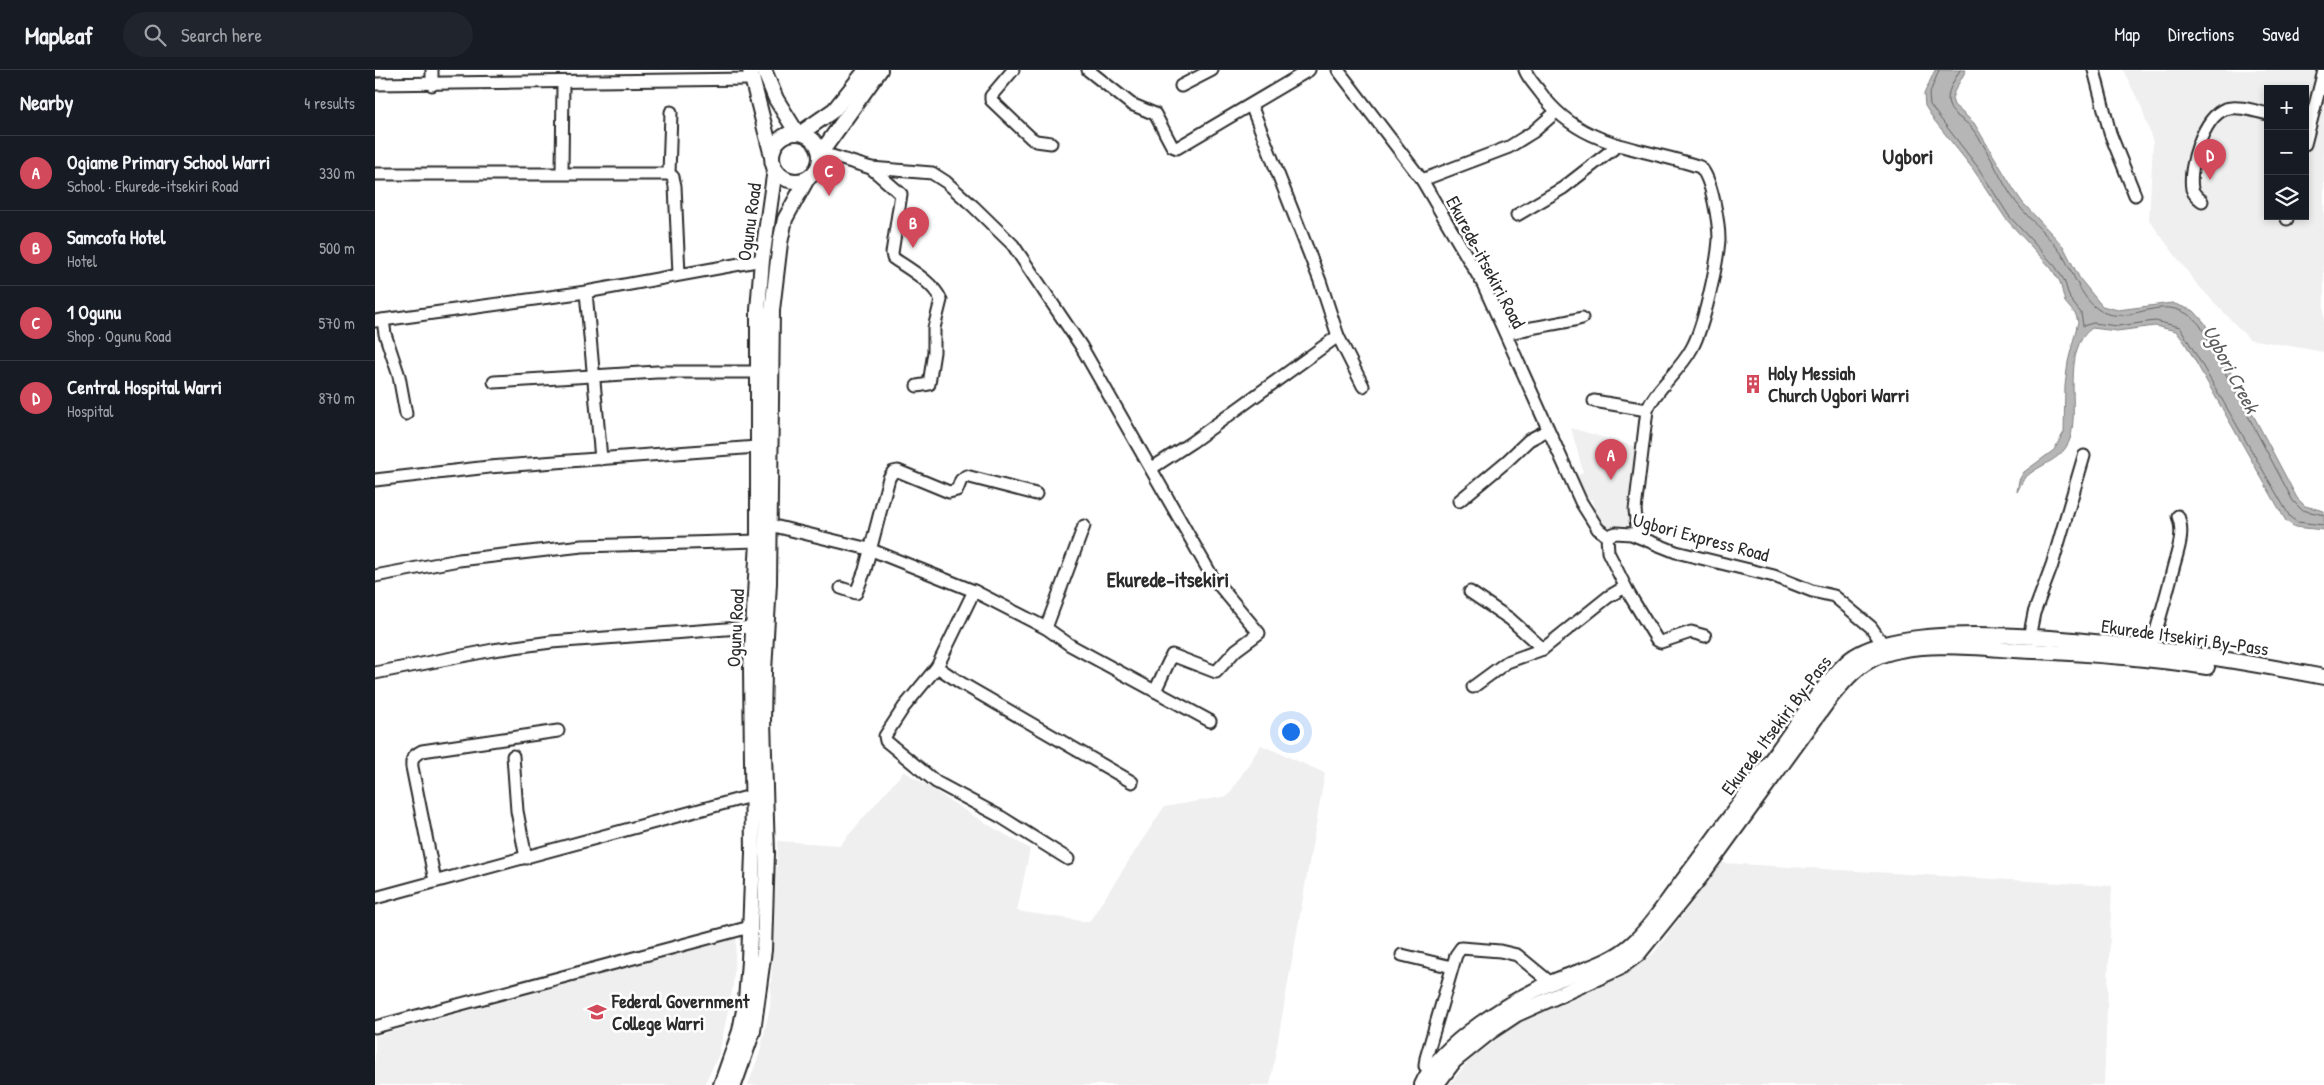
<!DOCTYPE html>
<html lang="en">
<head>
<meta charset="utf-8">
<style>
	body { margin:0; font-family:"Patrick Hand",sans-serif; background:#20242c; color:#f1f3f6 }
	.controls { position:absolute; right:15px; top:15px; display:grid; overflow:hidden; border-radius:0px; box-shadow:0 2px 8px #0003 }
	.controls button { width:45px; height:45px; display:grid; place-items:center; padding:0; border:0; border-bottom:1px solid #363941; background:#171b24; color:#f1f3f6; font:25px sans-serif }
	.you { position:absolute; left:915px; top:661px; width:18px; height:18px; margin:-12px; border:4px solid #fff; border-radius:50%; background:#1a73e8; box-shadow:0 0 0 8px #1a73e833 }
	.badge { display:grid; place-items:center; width:32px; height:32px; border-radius:50%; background:#d1495b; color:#fff; font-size:16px; font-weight:700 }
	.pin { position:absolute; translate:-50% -41px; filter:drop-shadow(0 1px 2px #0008) }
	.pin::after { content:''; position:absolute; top:26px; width:18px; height:15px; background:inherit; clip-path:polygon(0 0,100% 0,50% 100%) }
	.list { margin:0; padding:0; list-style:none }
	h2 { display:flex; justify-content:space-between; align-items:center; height:65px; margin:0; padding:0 20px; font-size:21px }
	h2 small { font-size:16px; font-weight:400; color:#9ea1a6 }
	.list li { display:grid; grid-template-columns:32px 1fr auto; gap:15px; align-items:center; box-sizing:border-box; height:75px; padding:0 20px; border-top:1px solid #363941 }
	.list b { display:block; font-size:19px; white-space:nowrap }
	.list p { margin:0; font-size:16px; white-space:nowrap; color:#9ea1a6 }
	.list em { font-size:16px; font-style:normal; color:#9ea1a6 }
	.icon { flex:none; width:28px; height:28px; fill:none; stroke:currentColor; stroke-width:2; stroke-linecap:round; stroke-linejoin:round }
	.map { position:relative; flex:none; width:1949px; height:1015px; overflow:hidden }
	header { display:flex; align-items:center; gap:30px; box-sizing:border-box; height:70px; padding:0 25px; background:#171b24; border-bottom:1px solid #363941 }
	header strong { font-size:24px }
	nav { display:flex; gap:28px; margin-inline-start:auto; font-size:18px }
	.search { width:350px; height:45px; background:#20242c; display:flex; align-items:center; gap:12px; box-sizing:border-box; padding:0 18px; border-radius:28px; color:#9ea1a6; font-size:19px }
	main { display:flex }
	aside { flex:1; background:#171b24 }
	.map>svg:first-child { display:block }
	.built { fill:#efefef; fill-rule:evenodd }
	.water { fill:#b6b6b6; stroke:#7e7e7e }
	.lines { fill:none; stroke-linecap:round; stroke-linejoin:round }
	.shore { stroke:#636363; stroke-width:1 }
	.minor-casing { stroke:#2b2b2b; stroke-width:15 }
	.major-casing { stroke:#2b2b2b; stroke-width:18 }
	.minor { stroke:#fff; stroke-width:11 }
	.major { stroke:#fff; stroke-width:14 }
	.labels { text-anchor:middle; stroke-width:5; stroke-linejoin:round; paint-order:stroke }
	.street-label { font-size:19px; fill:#2b2b2b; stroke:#fff }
	.poi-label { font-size:19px; font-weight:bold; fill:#2b2b2b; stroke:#fff; text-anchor:start }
	.water-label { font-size:20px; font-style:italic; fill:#5c5c5c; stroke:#fff }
	.quarter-label { font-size:21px; font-weight:bold; fill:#2b2b2b; stroke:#fff }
</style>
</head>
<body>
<header>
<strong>Mapleaf</strong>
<div class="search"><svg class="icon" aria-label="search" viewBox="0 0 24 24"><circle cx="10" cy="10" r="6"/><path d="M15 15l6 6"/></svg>Search here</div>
<nav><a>Map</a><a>Directions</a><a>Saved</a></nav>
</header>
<main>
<aside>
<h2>Nearby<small>4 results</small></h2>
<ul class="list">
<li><span class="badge">A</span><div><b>Ogiame Primary School Warri</b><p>School · Ekurede-itsekiri Road</p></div><em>330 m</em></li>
<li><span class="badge">B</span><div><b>Samcofa Hotel</b><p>Hotel</p></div><em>500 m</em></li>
<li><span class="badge">C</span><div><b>1 Ogunu</b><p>Shop · Ogunu Road</p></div><em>570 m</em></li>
<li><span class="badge">D</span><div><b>Central Hospital Warri</b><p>Hospital</p></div><em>870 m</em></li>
</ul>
</aside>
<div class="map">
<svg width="1949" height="1015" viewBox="0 0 1949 1015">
	<rect width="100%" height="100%" fill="#fff"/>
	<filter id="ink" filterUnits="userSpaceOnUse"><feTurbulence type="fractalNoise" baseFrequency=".02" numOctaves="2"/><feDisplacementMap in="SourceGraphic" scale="10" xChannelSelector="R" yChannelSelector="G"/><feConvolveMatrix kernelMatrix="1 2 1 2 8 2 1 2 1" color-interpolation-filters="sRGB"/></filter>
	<g filter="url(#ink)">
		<g class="built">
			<path d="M1748 0H1949V282L1874 269 1820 212 1774 150 1778 73 1767 38ZM1893 19H1930V146H1893Z"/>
			<path d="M1196 358 1265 378 1259 455 1253 459 1223 458 1217 429 1206 431 1198 414 1201 407 1208 402Z"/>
			<path d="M886 675 950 703 895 1015H373L385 982 395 937 403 771 465 775 529 701 597 745 655 779 642 841 714 852 789 737 853 726Z"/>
			<path d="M1347 793 1737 816 1729 1015H1074L1093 992 1136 958 1165 941 1245 907 1278 884Z"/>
			<path d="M362 863 358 917 344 984 329 1015H0V966L186 916Z"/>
		</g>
		<path class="water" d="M1560 0H1591L1579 22 1577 29 1579 35 1599 53 1639 120 1648 133 1688 176 1705 209 1727 236 1743 240 1797 233 1819 241 1829 252 1922 428 1930 436 1949 441V460L1920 457 1911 451 1810 273 1801 261 1780 256 1742 261 1717 258C1686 279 1705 338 1695 369 1688 390 1667 393 1652 406 1647 410 1645 417 1642 422L1644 410 1649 402 1679 380 1689 362 1690 316 1693 292 1703 252 1701 245 1690 232 1685 212 1676 198 1631 149 1598 99 1559 50 1550 36 1549 24Z"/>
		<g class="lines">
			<g class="shore">
				<path d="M1564 0 1554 25 1555 35 1602 96 1634 146 1680 196 1689 210 1695 229 1706 243 1708 256 1718 253 1743 256 1780 251 1805 257 1915 447 1922 452 1949 455"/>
				<path d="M1585 0C1580 10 1570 22 1574 35 1577 45 1588 49 1595 56 1611 74 1622 104 1636 125 1649 145 1668 160 1683 179 1697 196 1704 229 1726 241 1757 258 1790 216 1825 255L1918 431 1927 440 1949 445"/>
			</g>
			<g class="minor-casing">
				<g id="minor">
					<path d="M57 0V15"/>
					<path d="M638 0 616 26V30L656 68 661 71 676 73"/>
					<path d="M713 0 756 34 780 44 797 76 802 78 934 0"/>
					<path d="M963 0 1047 110 1108 214 1206 432 1223 459 1232 466"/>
					<path d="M1150 0C1153 8 1160 15 1165 22 1206 79 1265 76 1325 97 1337 108 1344 154 1344 170 1342 196 1329 256 1317 278 1305 301 1282 317 1272 340L1260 440 1263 466"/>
					<path d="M1719 0 1735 63 1760 125"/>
					<path d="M0 14 376 9"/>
					<path d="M806 16 837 0"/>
					<path d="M876 35 945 211 963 266 988 316"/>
					<path d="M1930 74 1949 1"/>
					<path d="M445 88 457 86 496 98 557 103 571 112 598 136 638 175 706 276 838 508 884 563 861 580 841 602 797 585 780 621"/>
					<path d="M496 98 526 124 517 183 518 188C534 199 558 212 566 230L559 258V282L554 314 542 316"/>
					<path d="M187 102 188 13"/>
					<path d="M0 104H294L298 107 300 116 304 204"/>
					<path d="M294 104 296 42"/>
					<path d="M1047 110 1134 77 1158 62 1181 42"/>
					<path d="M1827 131C1822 127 1819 125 1817 119 1813 97 1828 48 1850 39 1863 35 1880 41 1893 44"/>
					<path d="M1142 145 1188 118 1242 76"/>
					<path d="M1912 149V146"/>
					<path d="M211 222 226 389"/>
					<path d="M8 250 10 264 24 306 31 344"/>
					<path d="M0 251 211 222 387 190"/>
					<path d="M1132 264C1157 256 1182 255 1207 248"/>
					<path d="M119 312 282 302H383"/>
					<path d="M1219 331 1272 340"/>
					<path d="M777 398 817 372 963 266"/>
					<path d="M0 410 114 397 382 377"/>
					<path d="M1084 431 1132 391 1154 370 1173 360"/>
					<path d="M395 455 494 479 599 521 671 558 695 575 835 651"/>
					<path d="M1232 466 1241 463 1256 464 1301 482 1399 506 1437 521 1459 526 1496 557 1512 580"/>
					<path d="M1232 466 1233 482 1254 524 1282 570 1286 572 1316 562 1330 566"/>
					<path d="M0 506 84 490 207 476 383 471"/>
					<path d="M466 518 481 523 490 500 514 408 518 402 523 401 574 422 582 420 586 410 591 406 661 424"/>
					<path d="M599 521 562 597 529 637 510 666 511 671 561 712 626 747 693 789"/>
					<path d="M1095 522 1135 549 1168 579"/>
					<path d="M671 558 709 456"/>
					<path d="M1654 568 1659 543 1677 495 1709 386"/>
					<path d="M1776 578C1783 554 1790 531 1796 507 1800 486 1811 467 1803 446"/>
					<path d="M562 597 586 613 757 712"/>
					<path d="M0 603 118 580 176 572 378 557"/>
					<path d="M1098 617 1132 592 1168 579 1233 527 1250 517"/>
					<path d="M138 686 142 741 151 788"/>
					<path d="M60 811 37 697C36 688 39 685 47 681L183 661"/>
					<path d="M0 828 376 726"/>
					<path d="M1027 885 1077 897"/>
					<path d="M0 957 375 857"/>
					<path d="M1057 1000 1050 996 1051 988 1081 885 1086 878 1125 881 1142 885 1176 913"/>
				</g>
			</g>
			<g class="major-casing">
				<g id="major">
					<path d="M375 0 397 86"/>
					<path d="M389 0 401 29 422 63"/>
					<circle cx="421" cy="87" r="24"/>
					<path d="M426 63 459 40 491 0"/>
					<path d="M445 84 505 0"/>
					<path d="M346 1015 365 961 371 930 374 891 378 783 376 598 383 471V240L387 190 400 99"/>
					<path d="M359 1015 378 961 389 880 392 783 388 651 389 601 394 513 397 240 405 173 410 149 432 109"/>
					<path d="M1047 1015C1064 974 1140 928 1180 911 1206 900 1237 893 1258 873 1276 857 1289 835 1303 817 1338 771 1371 725 1404 679 1425 650 1446 617 1472 592 1537 531 1860 590 1949 607"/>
					<path d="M1061 1015 1079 991 1115 962 1142 944 1244 898 1263 884 1326 806 1456 627C1470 610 1482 595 1504 586 1543 571 1598 577 1639 580 1704 583 1768 587 1832 597"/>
				</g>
			</g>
			<use href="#minor" class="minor"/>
			<use href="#major" class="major"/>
		</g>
	</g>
	<defs>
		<g id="building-bare" transform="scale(1.5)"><path d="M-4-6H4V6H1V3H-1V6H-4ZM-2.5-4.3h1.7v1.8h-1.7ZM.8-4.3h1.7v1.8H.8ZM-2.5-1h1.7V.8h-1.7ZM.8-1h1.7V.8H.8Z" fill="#d1495b" stroke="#fff" stroke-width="2.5" paint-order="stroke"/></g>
		<g id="university-bare" transform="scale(1.5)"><path d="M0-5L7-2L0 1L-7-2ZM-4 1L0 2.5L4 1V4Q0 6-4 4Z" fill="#d1495b" stroke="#fff" stroke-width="2.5" paint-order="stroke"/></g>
	</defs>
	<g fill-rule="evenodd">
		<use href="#building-bare" x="1378" y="314"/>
		<use href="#university-bare" x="222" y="942"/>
	</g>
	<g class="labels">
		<g class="street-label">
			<text transform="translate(374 152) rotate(-82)" y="7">Ogunu Road</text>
			<text transform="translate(1111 192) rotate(62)" y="7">Ekurede-itsekiri Road</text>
			<text transform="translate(1326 467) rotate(15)" y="7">Ugbori Express Road</text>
			<text transform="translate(360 558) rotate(-87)" y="7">Ogunu Road</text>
			<text transform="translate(1810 567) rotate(8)" y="7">Ekurede Itsekiri By-Pass</text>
			<text transform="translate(1401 655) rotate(-53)" y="7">Ekurede Itsekiri By-Pass</text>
		</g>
		<g class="poi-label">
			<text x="1393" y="310">Holy Messiah<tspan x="1393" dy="22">Church Ugbori Warri</tspan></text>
			<text x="237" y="938">Federal Government<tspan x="237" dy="22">College Warri</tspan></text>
		</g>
		<g class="water-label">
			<text transform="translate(1856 299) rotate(62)" y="7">Ugbori Creek</text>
		</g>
		<g class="quarter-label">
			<text x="1533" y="94">Ugbori</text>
			<text x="793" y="517">Ekurede-itsekiri</text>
		</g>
	</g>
</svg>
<div class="controls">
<button>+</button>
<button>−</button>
<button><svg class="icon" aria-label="layers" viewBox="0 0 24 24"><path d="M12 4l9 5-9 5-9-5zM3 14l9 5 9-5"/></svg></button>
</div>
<div class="you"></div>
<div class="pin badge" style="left:1236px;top:410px">A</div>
<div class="pin badge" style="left:538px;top:178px">B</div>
<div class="pin badge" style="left:454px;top:126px">C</div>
<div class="pin badge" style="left:1835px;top:110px">D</div>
</div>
</main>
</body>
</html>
